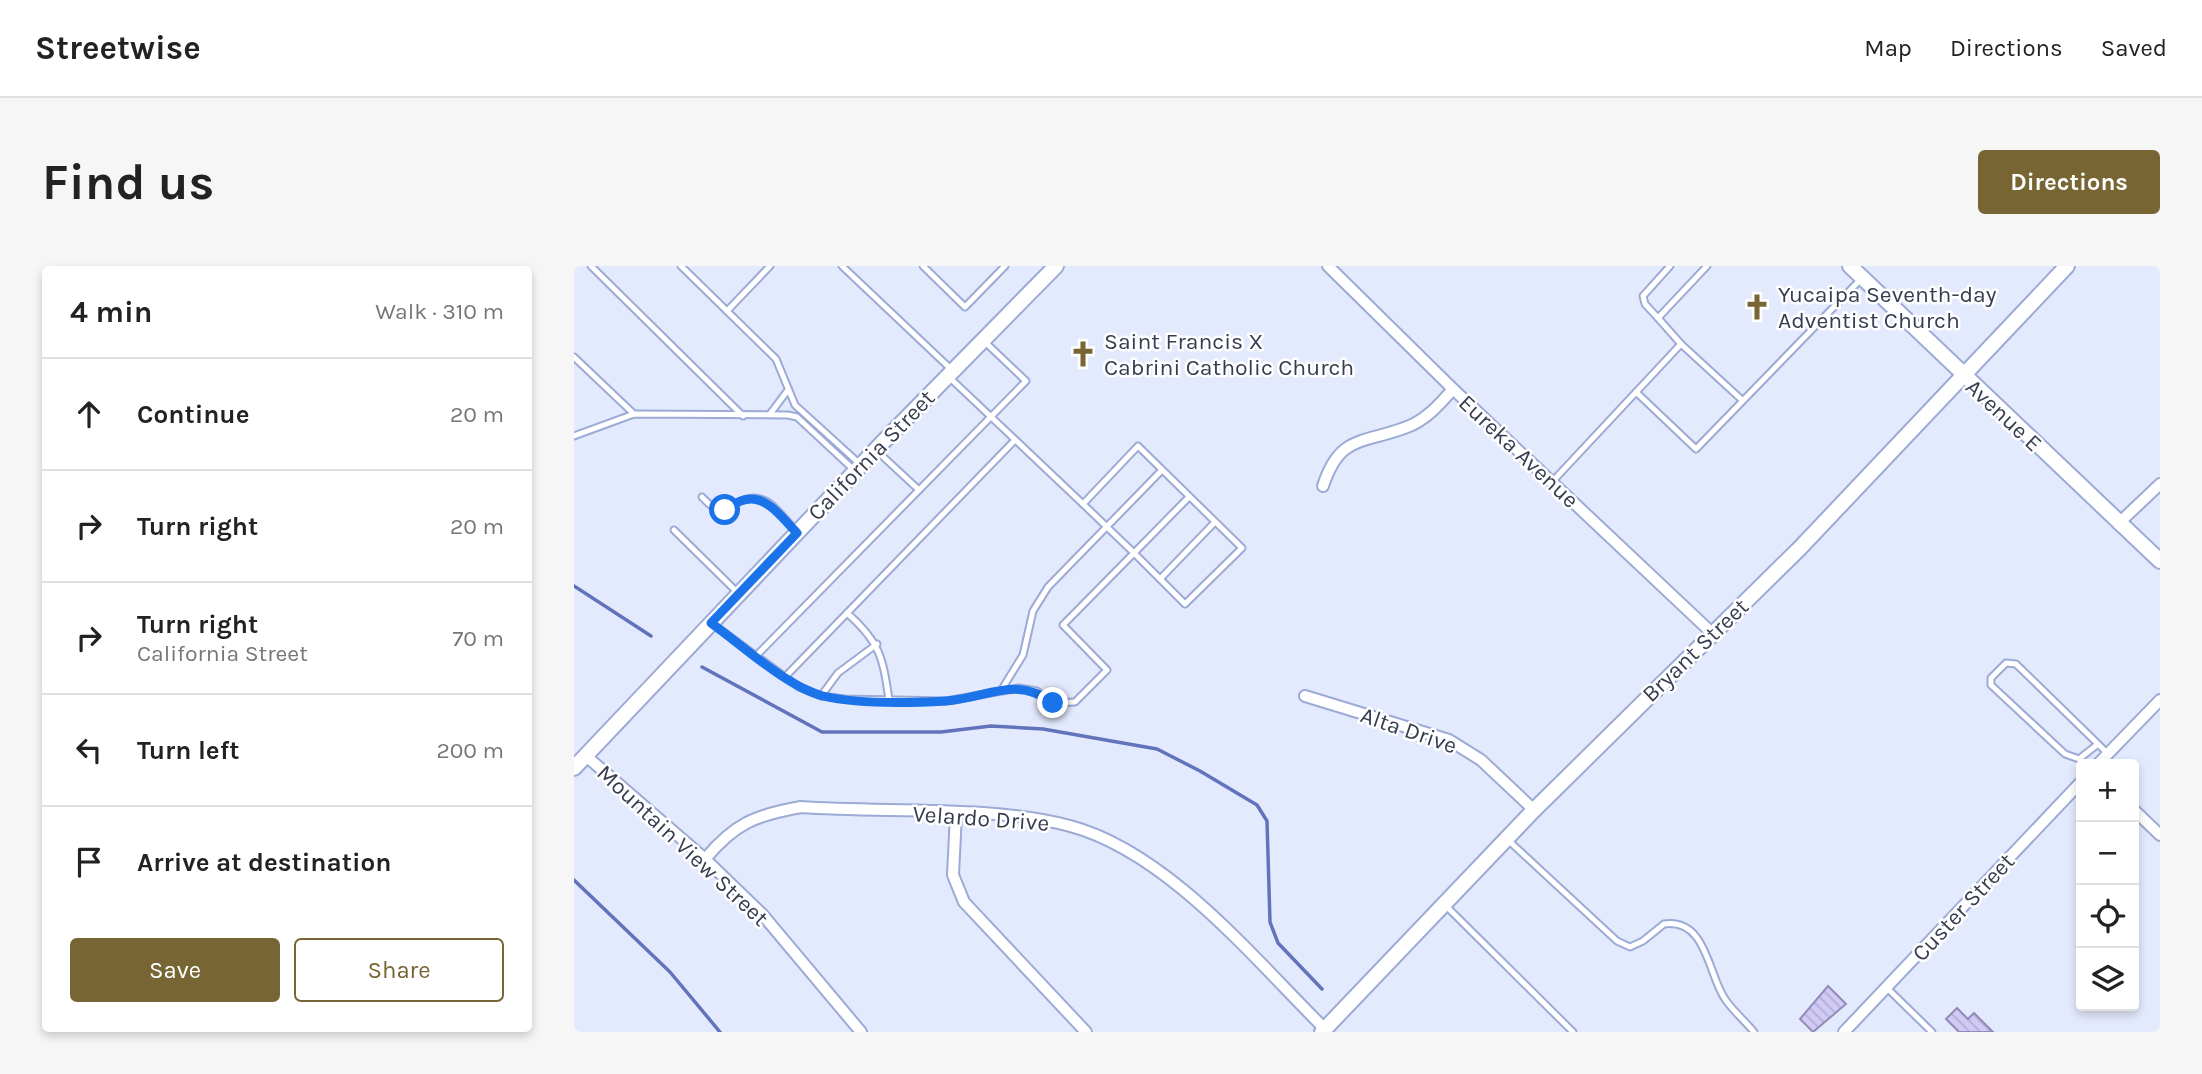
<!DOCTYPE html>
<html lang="en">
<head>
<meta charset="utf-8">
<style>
	body { margin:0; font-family:Karla,sans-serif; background:#f6f6f6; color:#222 }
	.controls { position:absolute; right:21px; bottom:21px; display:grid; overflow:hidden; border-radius:7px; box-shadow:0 4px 10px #0003 }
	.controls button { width:63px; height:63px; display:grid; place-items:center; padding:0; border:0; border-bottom:2px solid #e0e0e0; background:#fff; color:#222; font:35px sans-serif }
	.stop { position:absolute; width:21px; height:21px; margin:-16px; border:5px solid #1a73e8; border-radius:50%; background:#fff }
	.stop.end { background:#1a73e8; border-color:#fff; box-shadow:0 2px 7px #0008 }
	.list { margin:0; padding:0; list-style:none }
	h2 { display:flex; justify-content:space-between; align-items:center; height:91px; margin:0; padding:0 28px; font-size:30px }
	h2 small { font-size:23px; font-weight:400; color:#767676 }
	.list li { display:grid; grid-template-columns:46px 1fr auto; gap:21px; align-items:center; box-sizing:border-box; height:112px; padding:0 28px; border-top:2px solid #e0e0e0 }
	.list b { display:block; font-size:26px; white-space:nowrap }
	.list p { margin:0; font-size:23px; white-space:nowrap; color:#767676 }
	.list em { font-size:23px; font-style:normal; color:#767676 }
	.actions { display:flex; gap:14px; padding:21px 28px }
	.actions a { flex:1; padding:16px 0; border:2px solid #776634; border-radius:7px; text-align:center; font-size:24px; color:#776634 }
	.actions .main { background:#776634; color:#fff }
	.icon { flex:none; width:38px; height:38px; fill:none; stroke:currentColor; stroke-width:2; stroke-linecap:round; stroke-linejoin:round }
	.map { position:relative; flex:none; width:1586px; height:766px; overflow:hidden; border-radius:7px }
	header { display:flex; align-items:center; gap:42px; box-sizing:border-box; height:98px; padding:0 35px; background:#fff; border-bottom:2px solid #e0e0e0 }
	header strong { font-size:33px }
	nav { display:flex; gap:38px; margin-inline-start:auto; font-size:24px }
	.intro { display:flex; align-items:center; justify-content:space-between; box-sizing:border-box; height:168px; padding:0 42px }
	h1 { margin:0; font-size:49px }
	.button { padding:18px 32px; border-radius:7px; background:#776634; color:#fff; font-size:24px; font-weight:700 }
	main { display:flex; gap:42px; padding:0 42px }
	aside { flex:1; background:#fff; border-radius:7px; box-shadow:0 4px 10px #0003 }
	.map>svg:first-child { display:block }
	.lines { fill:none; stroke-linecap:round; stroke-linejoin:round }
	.stream { stroke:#6273bc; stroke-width:3.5 }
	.building { fill:url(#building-back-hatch); stroke:#928cb8; stroke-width:2 }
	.lane-casing { stroke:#9caad6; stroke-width:9 }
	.street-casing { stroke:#9caad6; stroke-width:14 }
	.secondary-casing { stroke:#9caad6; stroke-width:18 }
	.lane { stroke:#fff; stroke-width:5 }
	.street { stroke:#fff; stroke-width:10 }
	.secondary { stroke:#fff; stroke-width:14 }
	.route { stroke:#1a73e8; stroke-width:9 }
	.labels { text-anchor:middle; stroke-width:5; stroke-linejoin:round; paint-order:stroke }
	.poi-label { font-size:23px; fill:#373c4f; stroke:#fff; text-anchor:start }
	.street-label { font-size:23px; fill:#373c4f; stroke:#fff }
</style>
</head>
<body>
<header>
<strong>Streetwise</strong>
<nav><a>Map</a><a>Directions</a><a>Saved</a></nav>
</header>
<div class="intro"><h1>Find us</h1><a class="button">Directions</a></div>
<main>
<aside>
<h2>4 min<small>Walk · 310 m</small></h2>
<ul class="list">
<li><svg class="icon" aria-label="ahead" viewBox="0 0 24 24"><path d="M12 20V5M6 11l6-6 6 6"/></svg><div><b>Continue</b></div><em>20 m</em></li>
<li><svg class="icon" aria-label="right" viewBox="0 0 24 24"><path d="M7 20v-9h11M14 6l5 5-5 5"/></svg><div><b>Turn right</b></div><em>20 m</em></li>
<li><svg class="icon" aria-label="right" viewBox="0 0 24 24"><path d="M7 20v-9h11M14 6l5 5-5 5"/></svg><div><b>Turn right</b><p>California Street</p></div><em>70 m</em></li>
<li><svg class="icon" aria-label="left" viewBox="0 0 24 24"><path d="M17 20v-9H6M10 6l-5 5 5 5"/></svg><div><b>Turn left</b></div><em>200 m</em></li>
<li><svg class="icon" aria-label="arrive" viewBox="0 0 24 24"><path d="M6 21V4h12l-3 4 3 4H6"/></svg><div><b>Arrive at destination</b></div></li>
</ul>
<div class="actions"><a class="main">Save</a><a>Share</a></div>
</aside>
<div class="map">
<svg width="1586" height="766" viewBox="0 0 1586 766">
	<defs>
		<pattern id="building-back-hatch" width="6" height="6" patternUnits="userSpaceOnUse" patternTransform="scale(1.75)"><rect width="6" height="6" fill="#d0caf4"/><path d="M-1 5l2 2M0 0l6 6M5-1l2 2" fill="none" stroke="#b3aed3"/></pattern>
	</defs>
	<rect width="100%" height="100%" fill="#e4eafd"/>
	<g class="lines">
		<g class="stream">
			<path d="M0 320 77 370"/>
			<path d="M128 401 248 466H367L417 460 469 463 583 483 626 505 683 539 693 555 696 656 704 677 748 723"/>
			<path d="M0 614 96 706 146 766"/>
		</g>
	</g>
	<g class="building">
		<path d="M1254 720 1272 738 1239 766 1226 753Z"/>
		<path d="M1383 742 1394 753 1400 747 1419 766H1385L1372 753Z"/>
	</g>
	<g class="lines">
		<g class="lane-casing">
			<g id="lane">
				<path d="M17 0 169 150"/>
				<path d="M107 0 202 93 221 139 287 199"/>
				<path d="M268 0 379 105"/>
				<path d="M349 0 391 41 431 0"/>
				<path d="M153 45 196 0"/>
				<path d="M1084 52 1071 38 1069 30 1096 0"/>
				<path d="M1107 78 1168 134"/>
				<path d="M0 91 60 148"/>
				<path d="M376 112 509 238"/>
				<path d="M1062 126 1122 183 1288 12"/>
				<path d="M196 148 214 124"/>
				<path d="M0 170 60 148 214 149 223 151 280 204"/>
				<path d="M304 186 345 224"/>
				<path d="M978 216 1107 78 1084 52 1133 0"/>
				<path d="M128 231C133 236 139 243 145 244 156 247 170 224 192 235 203 241 214 257 223 266"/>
				<path d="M100 264 165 328"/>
				<path d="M586 313 641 256"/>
				<path d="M273 347C306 376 309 392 315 434"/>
				<path d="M140 359 225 421 247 430 271 433 372 435 445 422 463 425 479 437 501 436 533 404 489 359 560 287 611 338 668 282 564 180 509 238 560 287 615 231"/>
				<path d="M182 390 452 115 411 76"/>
				<path d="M211 411 441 174"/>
				<path d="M428 423 449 389 459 345 474 321 588 204"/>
				<path d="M247 430 264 407 303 378"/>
				<path d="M1524 478 1505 493 1491 488 1417 419V412L1432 397 1442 398 1524 478 1534 488"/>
				<path d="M935 575 1043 675 1056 681 1069 675 1090 658C1133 652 1134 709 1151 733 1159 745 1171 755 1180 766"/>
				<path d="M872 640 999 766"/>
				<path d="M1313 722 1358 766"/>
			</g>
		</g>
		<g class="street-casing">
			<g id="street">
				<path d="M754 0 879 123 1138 367"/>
				<path d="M749 220C766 168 789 178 833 161 852 154 866 138 879 123"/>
				<path d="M1544 258 1586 218"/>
				<path d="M731 430 875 474 907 494 960 544"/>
				<path d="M12 490 131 593 188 648 287 766"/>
				<path d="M1524 498 1586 434"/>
				<path d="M1560 544 1586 569"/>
				<path d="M382 548 379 609 390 636 512 766"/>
				<path d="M131 593C161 557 182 549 227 541 310 547 418 539 496 560 594 586 681 694 751 763"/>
				<path d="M1270 766 1507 516"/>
			</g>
		</g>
		<g class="secondary-casing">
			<g id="secondary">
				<path d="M1276 0 1586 295"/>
				<path d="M0 502 309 176 482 0"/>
				<path d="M748 766 960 544 1226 282 1493 0"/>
			</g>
		</g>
		<use href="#lane" class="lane"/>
		<use href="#street" class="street"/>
		<use href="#secondary" class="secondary"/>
	</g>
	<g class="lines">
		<path class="route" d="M151 244C184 218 200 243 223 267L137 357C168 379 213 421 249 430 283 438 337 437 372 435 414 432 441 409 479 437"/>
	</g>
	<defs>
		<g id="church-bare" transform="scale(2.1)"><path d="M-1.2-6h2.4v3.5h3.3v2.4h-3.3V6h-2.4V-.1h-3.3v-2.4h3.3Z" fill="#776634" stroke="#fff" stroke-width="2.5" paint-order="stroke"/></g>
	</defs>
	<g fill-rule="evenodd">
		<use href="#church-bare" x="1183" y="41"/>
		<use href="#church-bare" x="509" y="88"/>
	</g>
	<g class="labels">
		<g class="poi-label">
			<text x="1204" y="36">Yucaipa Seventh-day<tspan x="1204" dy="26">Adventist Church</tspan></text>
			<text x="530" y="83">Saint Francis X<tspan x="530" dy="26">Cabrini Catholic Church</tspan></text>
		</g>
		<g class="street-label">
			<text transform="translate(1430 149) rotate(43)" y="8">Avenue E</text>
			<text transform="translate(945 185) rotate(43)" y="8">Eureka Avenue</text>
			<text transform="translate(297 189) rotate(-46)" y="8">California Street</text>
			<text transform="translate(1121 384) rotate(-44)" y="8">Bryant Street</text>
			<text transform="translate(835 464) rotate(19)" y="8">Alta Drive</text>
			<text transform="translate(407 552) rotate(4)" y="8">Velardo Drive</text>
			<text transform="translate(109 579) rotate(43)" y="8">Mountain View Street</text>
			<text transform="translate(1389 641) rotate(-47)" y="8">Custer Street</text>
		</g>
	</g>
</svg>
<div class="controls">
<button>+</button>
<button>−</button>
<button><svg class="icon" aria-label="locate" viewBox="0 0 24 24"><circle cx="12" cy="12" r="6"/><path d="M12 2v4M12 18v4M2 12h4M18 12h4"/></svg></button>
<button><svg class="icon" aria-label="layers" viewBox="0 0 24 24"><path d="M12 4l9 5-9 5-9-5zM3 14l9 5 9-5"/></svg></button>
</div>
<div class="stop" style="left:151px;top:244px"></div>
<div class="stop end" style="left:479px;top:437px"></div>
</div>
</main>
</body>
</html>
